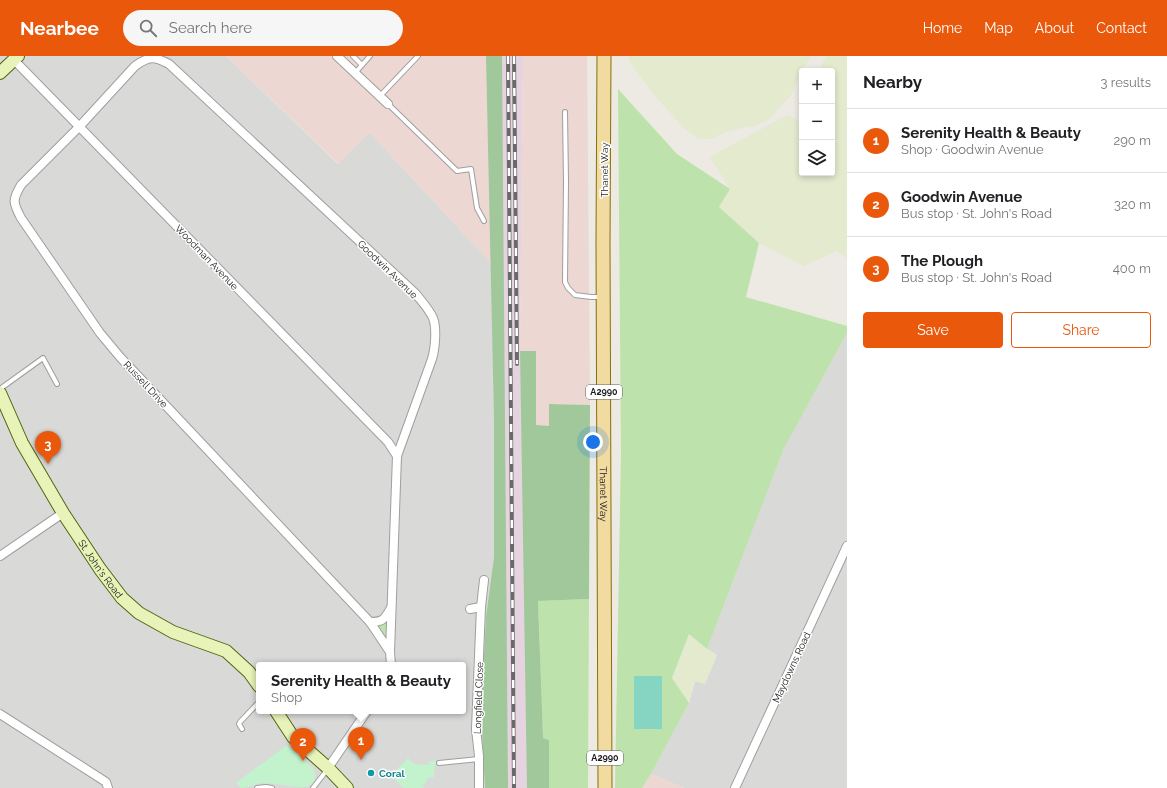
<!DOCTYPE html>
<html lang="en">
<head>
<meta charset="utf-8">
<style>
	body { margin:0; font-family:Raleway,sans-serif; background:#f6f6f6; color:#202124 }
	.controls { position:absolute; right:12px; top:12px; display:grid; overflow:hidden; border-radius:4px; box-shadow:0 2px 6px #0003 }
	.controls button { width:36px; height:36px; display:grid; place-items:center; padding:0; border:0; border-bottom:1px solid #e0e0e0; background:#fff; color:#202124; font:20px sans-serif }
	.you { position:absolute; left:593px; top:386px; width:14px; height:14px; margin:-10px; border:3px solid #fff; border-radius:50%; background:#1a73e8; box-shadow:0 0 0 6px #1a73e833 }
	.badge { display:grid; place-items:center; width:26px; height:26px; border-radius:50%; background:#ea580c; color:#fff; font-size:13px; font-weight:700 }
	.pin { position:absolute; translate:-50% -33px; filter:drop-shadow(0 1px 2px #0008) }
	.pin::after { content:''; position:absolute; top:21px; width:14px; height:12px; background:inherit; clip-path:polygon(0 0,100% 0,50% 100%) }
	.popup { position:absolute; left:256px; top:606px; width:210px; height:52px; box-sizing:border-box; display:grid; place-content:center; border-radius:4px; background:#fff; filter:drop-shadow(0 1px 3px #0005); font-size:13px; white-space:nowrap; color:#757577 }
	.popup b { font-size:15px; color:#202124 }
	.popup::after { content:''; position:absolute; left:50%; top:100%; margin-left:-8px; border:8px solid transparent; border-top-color:#fff }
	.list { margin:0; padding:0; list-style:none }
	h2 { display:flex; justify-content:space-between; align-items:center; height:52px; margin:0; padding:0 16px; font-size:17px }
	h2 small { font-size:13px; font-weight:400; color:#757577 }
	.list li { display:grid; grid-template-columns:26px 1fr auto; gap:12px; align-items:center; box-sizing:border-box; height:64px; padding:0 16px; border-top:1px solid #e0e0e0 }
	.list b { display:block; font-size:15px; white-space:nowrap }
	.list p { margin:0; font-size:13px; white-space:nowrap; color:#757577 }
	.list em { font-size:13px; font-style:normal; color:#757577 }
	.actions { display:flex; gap:8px; padding:12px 16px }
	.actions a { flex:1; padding:9px 0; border:1px solid #ea580c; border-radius:4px; text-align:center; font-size:14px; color:#ea580c }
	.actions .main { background:#ea580c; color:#fff }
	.icon { flex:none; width:22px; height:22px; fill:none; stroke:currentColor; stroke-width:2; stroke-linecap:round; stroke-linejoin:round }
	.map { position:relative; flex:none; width:847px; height:732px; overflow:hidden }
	header { display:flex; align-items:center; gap:24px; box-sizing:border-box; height:56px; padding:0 20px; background:#ea580c; color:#fff }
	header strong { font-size:19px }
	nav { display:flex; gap:22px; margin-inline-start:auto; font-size:14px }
	.search { width:280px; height:36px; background:#f6f6f6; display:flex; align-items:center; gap:10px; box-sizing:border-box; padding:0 14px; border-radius:22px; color:#757577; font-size:15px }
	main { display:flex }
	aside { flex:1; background:#fff }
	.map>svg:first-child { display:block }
	.residential { fill:#d9d9d8; fill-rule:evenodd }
	.commercial { fill:#ecd7d2 }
	.industrial { fill:#e5d4df }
	.farmland { fill:#e3eace }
	.grass { fill:#bee2ac }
	.forest { fill:#a1c89a }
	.park { fill:#c2f3cd }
	.pitch { fill:#86d5c2 }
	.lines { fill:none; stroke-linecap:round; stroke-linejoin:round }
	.lane-casing { stroke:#9f9f9f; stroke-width:6 }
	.street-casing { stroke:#9f9f9f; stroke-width:10 }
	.secondary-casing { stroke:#50670e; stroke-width:14 }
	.primary-casing { stroke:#85700d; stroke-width:15 }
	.lane { stroke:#fff; stroke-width:4 }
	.street { stroke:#fff; stroke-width:8 }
	.secondary { stroke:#e7f3b9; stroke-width:12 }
	.primary { stroke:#f2dba0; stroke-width:13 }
	.rail-casing { stroke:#696969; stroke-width:4 }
	.rail { stroke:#fff; stroke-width:2.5; stroke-dasharray:8; stroke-linecap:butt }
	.culture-dot { fill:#0f9aa8; stroke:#fff; stroke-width:1.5 }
	.labels { text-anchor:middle; stroke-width:3; stroke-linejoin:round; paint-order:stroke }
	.shield { fill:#fff; stroke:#5f5f5f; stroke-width:1 }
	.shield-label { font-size:9px; font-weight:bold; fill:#1b1b1b }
	.street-label { font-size:10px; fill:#1b1b1b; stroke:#fff }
	.culture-label { font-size:10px; font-weight:bold; fill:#0d838f; stroke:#fff; text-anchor:start }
</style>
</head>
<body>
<header>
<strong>Nearbee</strong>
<div class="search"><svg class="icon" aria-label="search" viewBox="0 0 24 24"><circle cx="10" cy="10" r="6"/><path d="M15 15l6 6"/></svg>Search here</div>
<nav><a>Home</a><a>Map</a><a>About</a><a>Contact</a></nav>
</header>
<main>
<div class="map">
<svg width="847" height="732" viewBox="0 0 847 732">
	<rect width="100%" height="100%" fill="#eceae2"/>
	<g class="residential">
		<path d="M0 0H226L338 108 369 76 491 207 494 364V501L486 561 481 656 485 732H0ZM259 609H463V655H259Z"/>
		<path d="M847 277V732H684L651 718 689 647 695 625 705 628 717 599 707 593 785 389Z"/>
	</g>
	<g class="commercial">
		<path d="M226 0H486L491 207 369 76 339 108Z"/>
		<path d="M523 0H587L590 349 549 348V371L536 369V295H520Z"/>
		<path d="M651 718 684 732H642Z"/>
	</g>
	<path class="industrial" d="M486 0H523L520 295 549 732H485L481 656 486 561 494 501V364Z"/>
	<g class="farmland">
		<path d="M629 0H811L802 15 791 39 768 64 755 70 746 71 725 76 712 83H701L695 81 685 73 662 48 634 13 629 4Z"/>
		<path d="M826 0H847V202L836 195 804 210 759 187 719 151 730 133 710 101 787 59 802 67V117H832V83L842 89 832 80V15H819Z"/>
		<path d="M689 578 707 593 717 599 705 628 694 625 689 647 672 623Z"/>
	</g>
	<g class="grass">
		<path d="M618 33 677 98 730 133 719 151 759 187 746 241 847 270V277L784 392 707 593 689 578 672 622 689 647 651 718 642 732H615L621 396Z"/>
		<path d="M589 543 588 732H549V684L543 682 538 545Z"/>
		<path d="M392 552 390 596 370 566H378Z"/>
	</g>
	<g class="forest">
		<path d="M486 0H502L508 732H485L481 656 486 561 494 501V364Z"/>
		<path d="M520 295H536V369L549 370V348L590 349 589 543 538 545 543 682 549 684V732H527Z"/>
	</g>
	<g class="park">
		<path d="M287 689 313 712 315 719 314 726C312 728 309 730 306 731 294 732 275 727 262 727 254 728 249 732 241 732L236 727Z"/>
		<path d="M408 702 414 708 429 709V705L436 704 434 713V721L427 722 426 727 422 730 425 732H403L391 719Z"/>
	</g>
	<path class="pitch" d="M662 620V673H634V620Z"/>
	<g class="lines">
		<g class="lane-casing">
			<g id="lane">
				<path d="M353 0 362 9"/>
				<path d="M355 17 370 0"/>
				<path d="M380 40 418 0"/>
				<path d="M388 48 457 115 471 113 477 152 484 165"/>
				<path d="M565 56 566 125 565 226 568 232 575 239 591 241H601"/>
				<path d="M0 333 43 302 57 328"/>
				<path d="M242 673 239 668 240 666 259 646"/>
				<path d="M439 707 479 703"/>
				<path d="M257 732 266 731 272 732"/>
				<path d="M313 732 327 714"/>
			</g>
		</g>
		<g class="street-casing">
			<g id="street">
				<path d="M337 0 388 48"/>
				<path d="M14 4 388 386 397 400"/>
				<path d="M0 500 63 457"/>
				<path d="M470 553 481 551"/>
				<path d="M370 566C384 566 384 563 391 552"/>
				<path d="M390 596 370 566 120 301 100 277 21 162C13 147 12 144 21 129L79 71 135 10C149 0 154 0 169 8L416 238C422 246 429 253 433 262 437 272 435 293 432 303L397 400 390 596 391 609"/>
				<path d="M0 658 106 726 108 732"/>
				<path d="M328 712 367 655"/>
				<path d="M479 732V700L476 673 481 551 484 524"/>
				<path d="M735 732 847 490"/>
			</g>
		</g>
		<g class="secondary-casing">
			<g id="secondary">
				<path d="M0 17 18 0"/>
				<path id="s1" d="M0 337 22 387 63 457 100 513 122 542 139 557 173 576 226 595 249 616 259 630"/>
				<path d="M276 655 293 681 328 712 347 732"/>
			</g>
		</g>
		<g class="primary-casing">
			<g id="primary">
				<path id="s2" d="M604 0 603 187 605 732"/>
			</g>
		</g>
		<use href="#lane" class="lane"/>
		<use href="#street" class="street"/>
		<use href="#secondary" class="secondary"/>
		<use href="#primary" class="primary"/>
		<g class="rail-casing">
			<g id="rail">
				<path d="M508 0 514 732"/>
				<path d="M514 0 517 308"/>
			</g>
		</g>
		<use href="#rail" class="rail"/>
	</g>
	<circle class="culture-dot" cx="371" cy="717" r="4"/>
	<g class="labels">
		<g class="shield">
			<rect x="586" y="329" width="36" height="14" rx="3"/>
			<rect x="587" y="695" width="36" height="14" rx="3"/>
		</g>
		<g class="shield-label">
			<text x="604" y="339">A2990</text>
			<text x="605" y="705">A2990</text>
		</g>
		<g class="street-label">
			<text transform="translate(604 114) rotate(-90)" y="4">Thanet Way</text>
			<text transform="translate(207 201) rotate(46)" y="4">Woodman Avenue</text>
			<text transform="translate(388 213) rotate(44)" y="4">Goodwin Avenue</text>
			<text transform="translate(146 328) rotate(47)" y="4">Russell Drive</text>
			<text dy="4" stroke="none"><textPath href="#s2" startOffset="438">Thanet Way</textPath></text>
			<text dy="4" stroke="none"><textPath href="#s1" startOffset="203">St. John's Road</textPath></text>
			<text transform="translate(791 611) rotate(-65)" y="4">Maydowns Road</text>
			<text transform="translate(478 642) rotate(-88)" y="4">Longfield Close</text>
		</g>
		<g class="culture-label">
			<text x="379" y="721">Coral</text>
		</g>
	</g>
</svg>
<div class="controls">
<button>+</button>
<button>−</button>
<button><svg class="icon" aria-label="layers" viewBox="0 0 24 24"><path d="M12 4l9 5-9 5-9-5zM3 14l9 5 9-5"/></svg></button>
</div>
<div class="you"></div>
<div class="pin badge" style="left:361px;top:704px">1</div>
<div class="popup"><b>Serenity Health &amp; Beauty</b>Shop</div>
<div class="pin badge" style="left:303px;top:705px">2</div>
<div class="pin badge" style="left:48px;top:408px">3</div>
</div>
<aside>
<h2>Nearby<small>3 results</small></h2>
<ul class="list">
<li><span class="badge">1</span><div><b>Serenity Health &amp; Beauty</b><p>Shop · Goodwin Avenue</p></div><em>290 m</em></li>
<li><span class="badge">2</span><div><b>Goodwin Avenue</b><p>Bus stop · St. John's Road</p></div><em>320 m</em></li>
<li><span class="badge">3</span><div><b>The Plough</b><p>Bus stop · St. John's Road</p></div><em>400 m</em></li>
</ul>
<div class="actions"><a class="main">Save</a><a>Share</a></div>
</aside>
</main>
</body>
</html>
